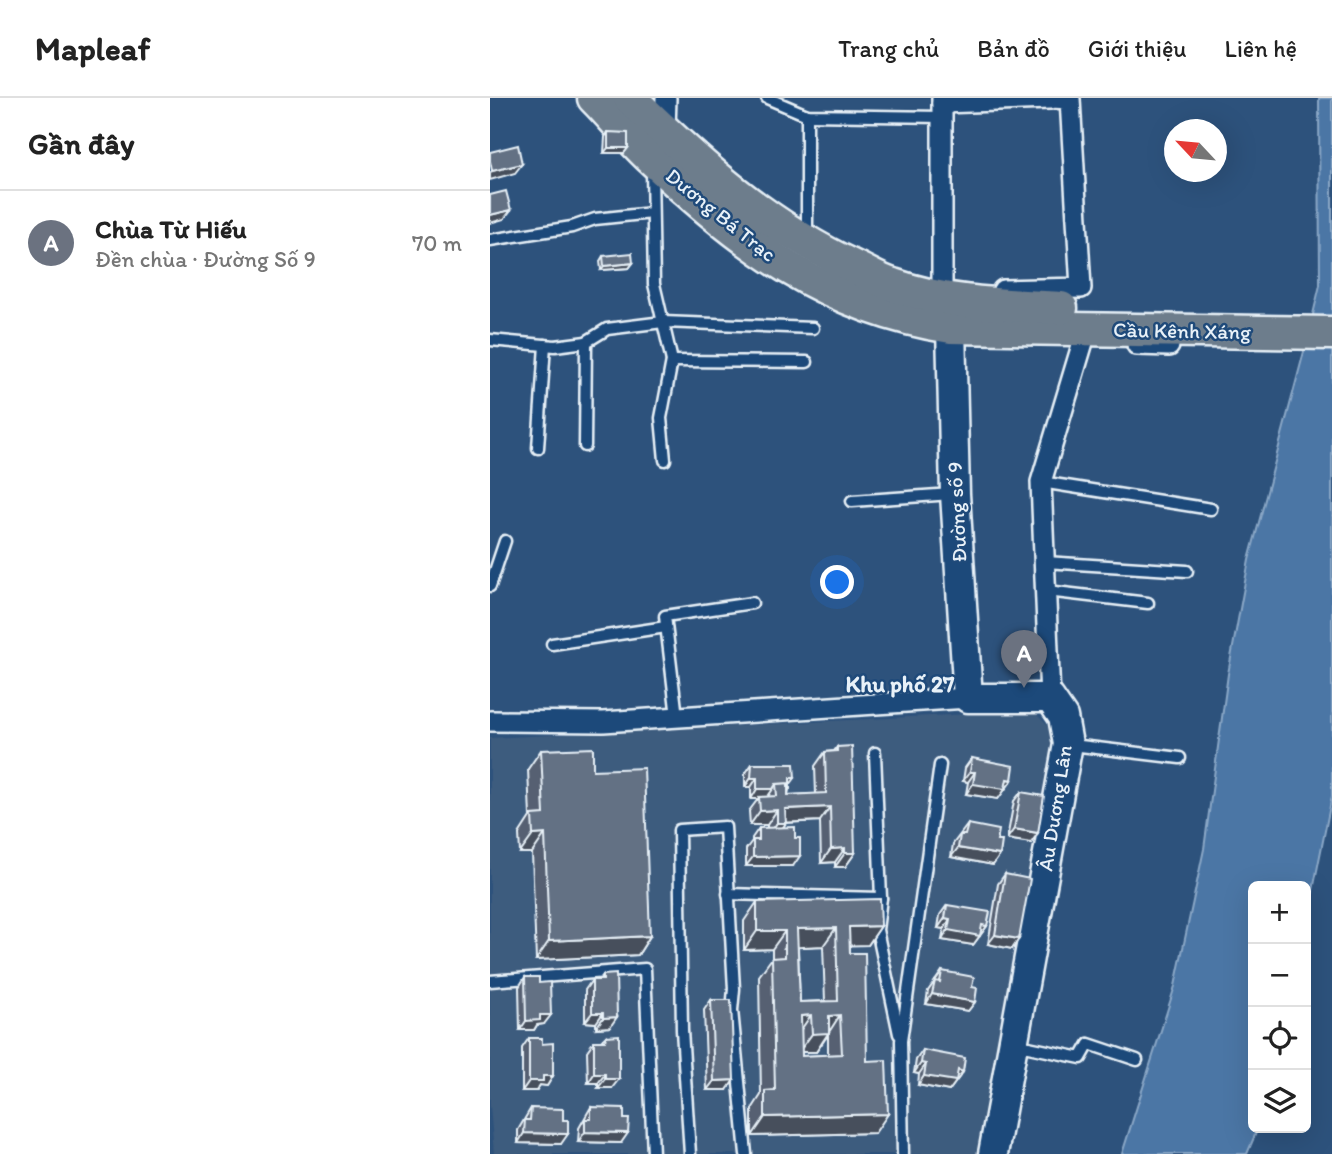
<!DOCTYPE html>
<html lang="vi">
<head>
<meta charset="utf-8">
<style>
	body { margin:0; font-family:Itim,sans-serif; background:#f2f2f2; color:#222 }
	.controls { position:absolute; right:21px; bottom:21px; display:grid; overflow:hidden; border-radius:10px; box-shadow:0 7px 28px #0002 }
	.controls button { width:63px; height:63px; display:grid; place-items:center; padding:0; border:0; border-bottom:2px solid #e0e0e0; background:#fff; color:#222; font:35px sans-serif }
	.compass { position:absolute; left:674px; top:21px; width:63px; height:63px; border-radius:50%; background:#fff; box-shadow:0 7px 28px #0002; rotate:296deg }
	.you { position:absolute; left:348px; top:485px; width:24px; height:24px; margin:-18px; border:5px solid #fff; border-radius:50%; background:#1a73e8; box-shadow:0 0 0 10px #1a73e833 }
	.badge { display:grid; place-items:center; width:46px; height:46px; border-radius:50%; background:#0f766e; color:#fff; font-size:23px; font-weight:700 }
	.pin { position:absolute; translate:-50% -58px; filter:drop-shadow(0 2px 4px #0008) }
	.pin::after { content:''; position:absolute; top:37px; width:24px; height:21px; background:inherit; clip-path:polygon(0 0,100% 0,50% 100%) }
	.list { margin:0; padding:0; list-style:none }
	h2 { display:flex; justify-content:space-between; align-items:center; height:91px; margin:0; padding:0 28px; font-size:30px }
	h2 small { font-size:23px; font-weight:400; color:#767676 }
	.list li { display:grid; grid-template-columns:46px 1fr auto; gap:21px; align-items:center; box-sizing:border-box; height:105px; padding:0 28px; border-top:2px solid #e0e0e0 }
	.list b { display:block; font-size:26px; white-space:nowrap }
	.list p { margin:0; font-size:23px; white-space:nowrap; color:#767676 }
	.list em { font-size:23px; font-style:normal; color:#767676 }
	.icon { flex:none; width:38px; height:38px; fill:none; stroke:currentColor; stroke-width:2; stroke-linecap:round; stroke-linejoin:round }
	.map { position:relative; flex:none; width:842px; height:1056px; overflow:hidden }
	header { display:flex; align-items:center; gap:42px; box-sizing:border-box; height:98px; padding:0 35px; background:#fff; border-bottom:2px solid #e0e0e0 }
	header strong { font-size:33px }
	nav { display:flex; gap:38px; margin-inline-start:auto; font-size:24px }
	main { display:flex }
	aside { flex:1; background:#fff }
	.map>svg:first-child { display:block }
	.built { fill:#3e5b7e }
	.water { fill:#4b76a5; stroke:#8aa7c6; stroke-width:2 }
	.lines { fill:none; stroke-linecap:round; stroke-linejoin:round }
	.lane-casing { stroke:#e8f1f8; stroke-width:15 }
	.street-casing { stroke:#e8f1f8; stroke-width:24 }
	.secondary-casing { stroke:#e8f1f8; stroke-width:33 }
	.primary-casing { stroke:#e8f1f8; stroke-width:37 }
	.lane { stroke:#1f4a7a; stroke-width:10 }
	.street { stroke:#1f4a7a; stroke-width:19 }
	.secondary { stroke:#1f4a7a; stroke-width:28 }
	.primary { stroke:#6d7d8c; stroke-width:32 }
	.wall { fill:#566172; stroke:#e8f1f8; stroke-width:2; fill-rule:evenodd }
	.shaded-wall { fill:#464f5c; stroke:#e8f1f8; stroke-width:2 }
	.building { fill:#647184; stroke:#e8f1f8; stroke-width:2; fill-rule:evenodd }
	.labels { text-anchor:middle; stroke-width:5; stroke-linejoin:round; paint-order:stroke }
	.street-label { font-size:21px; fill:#e8f1f8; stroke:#1f4a7a }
	.neighbourhood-label { font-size:23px; font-weight:bold; fill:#e8f1f8; stroke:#1f4a7a }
</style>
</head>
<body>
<header>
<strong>Mapleaf</strong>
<nav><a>Trang chủ</a><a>Bản đồ</a><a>Giới thiệu</a><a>Liên hệ</a></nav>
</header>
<main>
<aside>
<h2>Gần đây<small></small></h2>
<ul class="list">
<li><span class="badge" style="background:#6b7280">A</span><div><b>Chùa Từ Hiếu</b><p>Đền chùa · Đường Số 9</p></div><em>70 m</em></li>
</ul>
</aside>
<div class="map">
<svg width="842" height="1056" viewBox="0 0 842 1056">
	<rect width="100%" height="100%" fill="#2d527c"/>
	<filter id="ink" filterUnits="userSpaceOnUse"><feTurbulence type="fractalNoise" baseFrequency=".0143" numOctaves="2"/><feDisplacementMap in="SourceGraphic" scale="14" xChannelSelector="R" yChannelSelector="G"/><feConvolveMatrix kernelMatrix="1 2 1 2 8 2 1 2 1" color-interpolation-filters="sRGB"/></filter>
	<g filter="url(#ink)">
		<path class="built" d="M543 613 564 634 491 1056H4L0 1007V640Z"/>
		<path class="water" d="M829 0H842V698L816 827V788H763V1030H768L757 1056H632L685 888 714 751 738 576 759 462 816 246 830 187Z"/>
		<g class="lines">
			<g class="lane-casing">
				<g id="lane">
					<path d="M277 0 317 17 452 19"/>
					<path d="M317 17V139"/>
					<path d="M162 72 164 186 182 263 171 320 175 362"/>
					<path d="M0 142 82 129 105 121 162 115"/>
					<path d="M0 242 65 248 96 244 117 231 173 224 323 230"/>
					<path d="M182 263 317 264"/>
					<path d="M95 348 96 244"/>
					<path d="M48 350 55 247"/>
					<path d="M551 384 721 411"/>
					<path d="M362 403 462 396"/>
					<path d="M555 464 697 473"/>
					<path d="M0 488 15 443"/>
					<path d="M557 493 658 505"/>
					<path d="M62 546 176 529"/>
					<path d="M187 619 175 518 262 505"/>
					<path d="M582 647 690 660"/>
					<path d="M385 655 391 800 387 832 409 936"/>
					<path d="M238 796 391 800"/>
					<path d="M0 883 155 871 163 1056"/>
					<path d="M524 946 591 960 599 946 647 962"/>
					<path d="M200 1056 192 932 189 732 235 729 244 891 242 912 256 1056"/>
					<path d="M413 1056 411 943 450 667"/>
				</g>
			</g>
			<g class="street-casing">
				<g id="street">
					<path d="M452 0V200"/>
					<path d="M452 5 560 1"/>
					<path d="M175 32 176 0"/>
					<path d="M513 192 591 190 580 1 560 0"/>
					<path d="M647 247 679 248"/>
					<path d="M560 600 551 384 593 244"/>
					<path d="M0 623 113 624 478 600"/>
				</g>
			</g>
			<g class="secondary-casing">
				<path id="secondary" d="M461 229 465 396 478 600H560L573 619 578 646 503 1056"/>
			</g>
			<g class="primary-casing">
				<g id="primary">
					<path d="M104 0C124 20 142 43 163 62 252 146 337 210 461 229L842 235"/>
					<path d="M140 0C209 67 276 128 364 169 377 175 389 183 403 187 456 206 515 207 571 210"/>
				</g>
			</g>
			<use href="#lane" class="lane"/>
			<use href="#street" class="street"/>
			<use href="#secondary" class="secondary"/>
			<use href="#primary" class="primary"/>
		</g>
		<g class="wall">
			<path d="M118 34 138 50 134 55H114L115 39Z"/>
			<path d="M113 158 143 165 139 170 111 172 110 163Z"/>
			<path d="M347 649 365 755 355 769H345V764L331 765 330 723 296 725 292 730 303 768H256V751L262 743V740L269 730H277V727H260L259 713 268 701H261V689H255V676L262 666 305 680 300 687 298 697 326 696 325 668 335 654 344 653Z"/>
			<path d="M51 652 103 672 160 838 148 857 46 862 42 755H30L29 736 40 719 38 671Z"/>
			<path d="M482 660 522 682 508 701 476 696 478 684 473 683 475 670Z"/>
			<path d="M531 694 541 745 517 741 524 703Z"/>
			<path d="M478 726 507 743 510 757 503 767 461 759 463 746Z"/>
			<path d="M515 776 522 851 498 846 508 786Z"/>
			<path d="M267 804 391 828 378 847H360V855L377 963 385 1035 262 1038V1011L271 997 269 878 282 860V851L254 852V823ZM333 848 335 903 310 904 308 849ZM338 937V957L312 958V954H326Z"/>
			<path d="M457 807 497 828 483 847 452 842 454 831 448 830 450 817Z"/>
			<path d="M452 873 482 889 485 904 478 913 436 906 438 893Z"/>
			<path d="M113 877 120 929 106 930V925L95 924V892L102 882H109Z"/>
			<path d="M35 879 54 926 47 927 44 932H30L29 889Z"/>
			<path d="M221 902 237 992H217L214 912Z"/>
			<path d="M116 938 122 990H108V985H98L97 953 104 943H111Z"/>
			<path d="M39 940 52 946 63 978 57 988 50 987 46 993H32V950Z"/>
			<path d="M433 952 473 974 459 993 428 987 429 976 424 975 426 962Z"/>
			<path d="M101 1009 131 1045 88 1044 89 1030Z"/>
			<path d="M41 1010 73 1022 71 1046 28 1045V1032Z"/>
		</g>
		<g class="shaded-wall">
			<path d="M118 50H138L134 55H114Z"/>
			<path d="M32 66 25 75 0 82V76L2 73Z"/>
			<path d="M21 112 14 121 0 125V117Z"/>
			<path d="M143 165 139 170 111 172 114 168Z"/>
			<path d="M480 674H485L478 684 473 683Z"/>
			<path d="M261 680H267L261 689H255Z"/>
			<path d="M517 681 522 682 508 701 476 696 483 686Z"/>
			<path d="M267 691H283L276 701 269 699 268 701H261Z"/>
			<path d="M340 709 330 723 287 725 295 711Z"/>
			<path d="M287 712 277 727H260L270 713Z"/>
			<path d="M287 725H296L286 739H277Z"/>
			<path d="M524 731 548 735 541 745 517 741Z"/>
			<path d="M55 736 42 755H30L43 737Z"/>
			<path d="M355 750 345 764 331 765 341 751Z"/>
			<path d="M468 750 510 757 503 767 461 759Z"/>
			<path d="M355 755H365L355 769H345Z"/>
			<path d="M310 758 303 768H256L263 759Z"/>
			<path d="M455 820 460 821 454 831 448 830Z"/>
			<path d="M492 827 497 828 483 847 452 842 458 832Z"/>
			<path d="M391 828 378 847 346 848 359 829Z"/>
			<path d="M346 830 333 848 294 850 307 831Z"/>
			<path d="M267 833H295L282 851 254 852Z"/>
			<path d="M505 837 529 841 522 851 498 846Z"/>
			<path d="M160 838 148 857 46 862 59 843Z"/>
			<path d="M442 896 485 904 478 913 436 906Z"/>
			<path d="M102 915H113L106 925 95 924Z"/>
			<path d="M50 917H61L54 926 47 927 44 932H30L36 923Z"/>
			<path d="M321 917 308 936 311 918Z"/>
			<path d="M350 917 326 954H309L322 936 339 918Z"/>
			<path d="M127 919 120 929 106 930 113 920Z"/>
			<path d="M431 965 436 966 429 976 424 975Z"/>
			<path d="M468 972 473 974 459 993 428 987 434 978Z"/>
			<path d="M104 976H115L108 985H98Z"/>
			<path d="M53 978H63L57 988 50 987 46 993H32L39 983Z"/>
			<path d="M115 981H129L122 990H108Z"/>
			<path d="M244 982 237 992H217L224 983Z"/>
			<path d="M398 1016 385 1035 262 1038 275 1019Z"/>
			<path d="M95 1034 138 1035 131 1045 88 1044Z"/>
			<path d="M34 1035 78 1036 71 1046 28 1045Z"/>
		</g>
		<g class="building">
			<path d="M118 34 138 35V50H118Z"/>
			<path d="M28 47 32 66 2 73 0 63V54Z"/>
			<path d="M16 93 21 112 0 117V97Z"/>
			<path d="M142 155 143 165 114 168 113 158Z"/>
			<path d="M362 648 365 755H355V750L341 751 340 709 295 711 296 725H287V712L270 713 269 699 287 698 286 686 298 685V697L336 695 335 654 347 653V649Z"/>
			<path d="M103 650V672L154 670 160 838 59 843 55 736 43 737 42 717 54 716 51 652Z"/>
			<path d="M482 660 524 668 522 682 517 681 515 691 483 686 485 674H480Z"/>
			<path d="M262 666H304L305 680H300V691H298V685L286 686 283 691H267V680H261Z"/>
			<path d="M531 694 554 698 548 735 524 731Z"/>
			<path d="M478 726 509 732 507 743H512L510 757 468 750 470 737H475Z"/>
			<path d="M305 729V740H310V758L263 759V742H269V730Z"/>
			<path d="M515 776 540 781 529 841 505 837Z"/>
			<path d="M390 801 391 828 359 829 360 855H375L377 963 396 962 398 1016 275 1019V993L285 992 282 860 295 859V833H267V804ZM346 830 348 903 310 904 307 831ZM321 917 322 936 339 935V918L350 917 352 956 312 958 311 918Z"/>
			<path d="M457 807 500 814 497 828 492 827 490 838 458 832 460 821 455 820Z"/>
			<path d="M452 873 484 879 482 889 487 890 485 904 442 896 445 883 450 884Z"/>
			<path d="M126 876 127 919 113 920V915H102V882H113V877Z"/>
			<path d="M35 879H49V885L60 884 61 917H50V922L36 923Z"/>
			<path d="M221 902H241L244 982 224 983Z"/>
			<path d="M129 937V981H115V976H104V943H115L116 938Z"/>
			<path d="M39 940H52V946L63 945V978H53V983H39Z"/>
			<path d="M433 952 475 960 473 974 468 972 466 983 434 978 436 966 431 965Z"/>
			<path d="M101 1009 134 1010V1021H139L138 1035 95 1034V1021H101Z"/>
			<path d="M41 1010 73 1011V1022H78V1036L34 1035 35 1022H40Z"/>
		</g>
	</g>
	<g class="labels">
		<g class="street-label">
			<text transform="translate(231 117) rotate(39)" y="7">Dương Bá Trạc</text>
			<text transform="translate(692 233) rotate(1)" y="7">Cầu Kênh Xáng</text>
			<text transform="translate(467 414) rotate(-93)" y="7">Đường số 9</text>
			<text transform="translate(565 710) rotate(-81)" y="7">Âu Dương Lân</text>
		</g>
		<g class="neighbourhood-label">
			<text x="410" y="594">Khu phố 27</text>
		</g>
	</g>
</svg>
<div class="controls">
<button>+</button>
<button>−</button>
<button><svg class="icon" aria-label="locate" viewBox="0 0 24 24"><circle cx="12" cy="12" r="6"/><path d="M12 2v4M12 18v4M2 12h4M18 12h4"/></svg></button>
<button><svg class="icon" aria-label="layers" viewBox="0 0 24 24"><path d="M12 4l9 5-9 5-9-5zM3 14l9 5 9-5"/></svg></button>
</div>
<svg class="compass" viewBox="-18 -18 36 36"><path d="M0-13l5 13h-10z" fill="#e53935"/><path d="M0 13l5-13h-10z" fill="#767676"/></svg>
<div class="you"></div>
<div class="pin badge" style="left:534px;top:590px;background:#6b7280">A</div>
</div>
</main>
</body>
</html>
